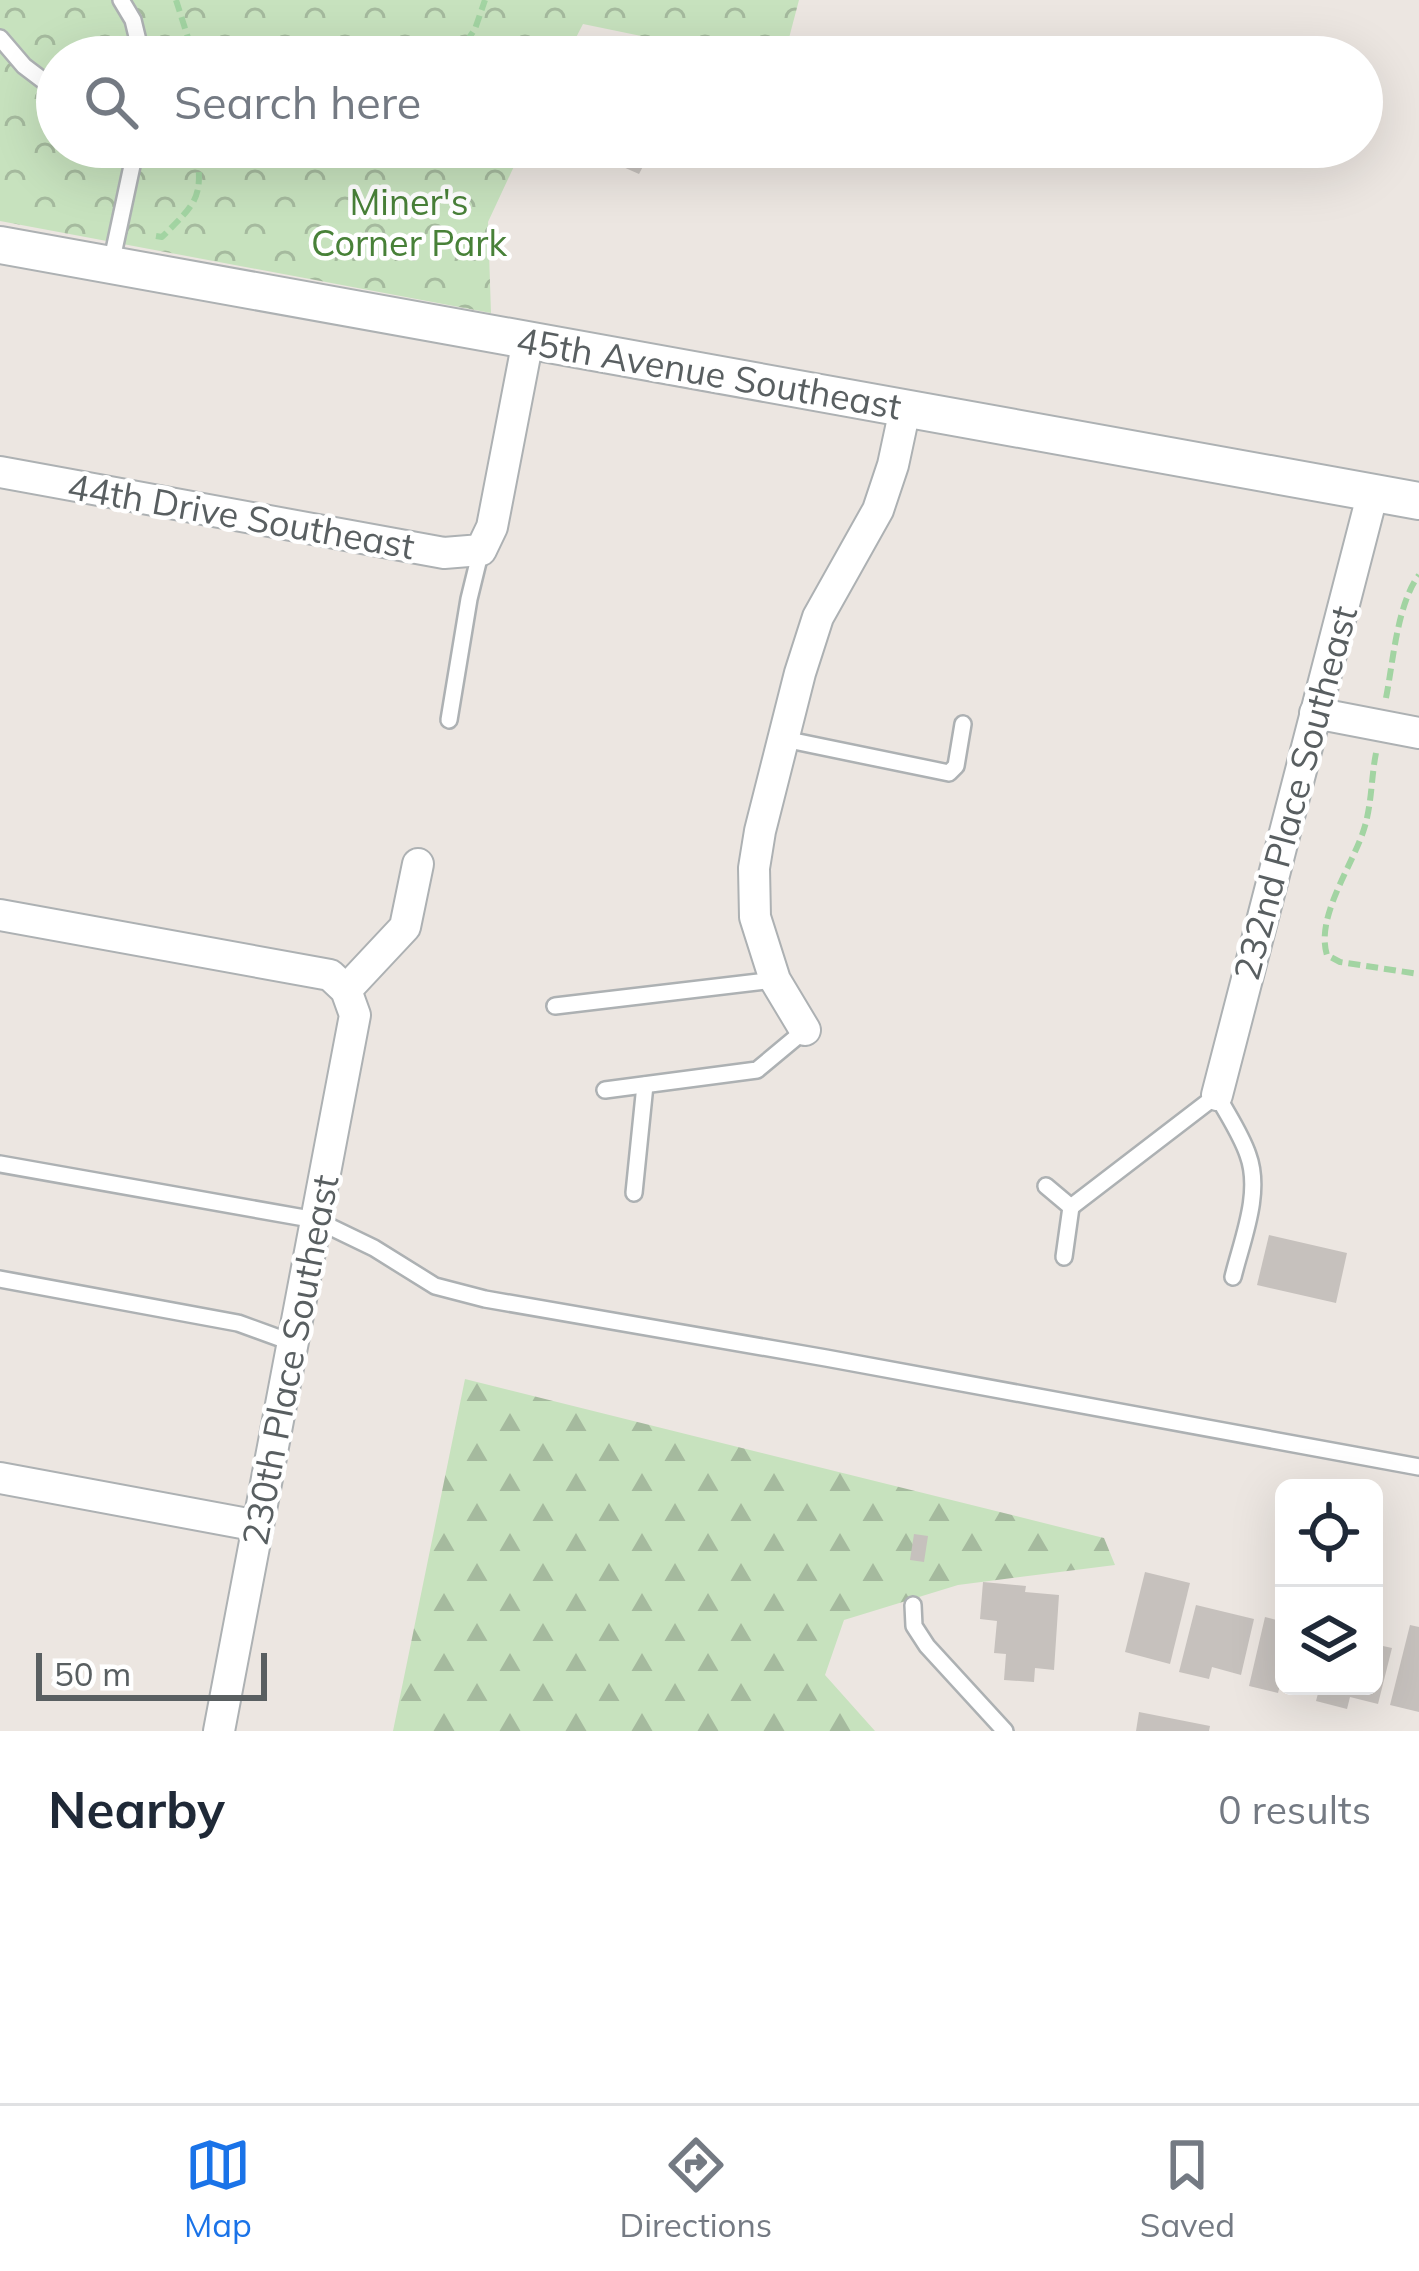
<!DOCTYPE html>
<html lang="en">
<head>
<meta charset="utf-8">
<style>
	body { margin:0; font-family:Mulish,sans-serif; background:#f6f6f7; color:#1f2937 }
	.controls { position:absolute; right:36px; bottom:36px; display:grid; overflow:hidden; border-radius:18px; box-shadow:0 12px 48px #0002 }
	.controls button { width:108px; height:108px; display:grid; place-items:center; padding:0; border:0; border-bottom:3px solid #e0e1e3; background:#fff; color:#1f2937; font:60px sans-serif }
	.scale { position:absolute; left:36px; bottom:30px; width:231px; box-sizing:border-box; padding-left:12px; border:6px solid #595f61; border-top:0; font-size:33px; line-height:42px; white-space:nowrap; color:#595f61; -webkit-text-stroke:9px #fff; paint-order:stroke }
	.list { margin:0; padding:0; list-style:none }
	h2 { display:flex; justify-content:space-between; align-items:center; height:156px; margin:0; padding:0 48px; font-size:51px }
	h2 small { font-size:39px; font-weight:400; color:#747a83 }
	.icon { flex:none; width:66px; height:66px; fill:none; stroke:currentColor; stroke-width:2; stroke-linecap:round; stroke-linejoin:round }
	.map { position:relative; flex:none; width:1419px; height:1731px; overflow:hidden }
	.search { position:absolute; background:#fff; box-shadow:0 12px 48px #0002; left:36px; right:36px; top:36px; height:132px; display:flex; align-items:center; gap:30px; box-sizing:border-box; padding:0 42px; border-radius:66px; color:#747a83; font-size:45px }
	.sheet { height:372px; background:#fff }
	nav { display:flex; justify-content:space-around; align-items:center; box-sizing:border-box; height:168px; border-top:3px solid #e0e1e3; background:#fff; font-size:33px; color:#747a83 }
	nav a { display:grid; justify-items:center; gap:6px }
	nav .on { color:#1a73e8 }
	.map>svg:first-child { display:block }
	.forest { fill:url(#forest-firs) }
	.park { fill:url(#park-crowns) }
	.building { fill:#c6c1bd }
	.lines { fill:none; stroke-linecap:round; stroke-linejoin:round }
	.service-casing { stroke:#adb1b3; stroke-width:20 }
	.minor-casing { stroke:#adb1b3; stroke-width:34 }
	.tertiary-casing { stroke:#adb1b3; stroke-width:40 }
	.path { stroke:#a2d4a2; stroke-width:6; stroke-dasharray:12 6; stroke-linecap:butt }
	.service { stroke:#fff; stroke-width:15 }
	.minor { stroke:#fff; stroke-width:30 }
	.tertiary { stroke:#fff; stroke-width:36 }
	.labels { text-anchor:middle; stroke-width:9; stroke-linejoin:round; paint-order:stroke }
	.park-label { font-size:36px; fill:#488138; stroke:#fff }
	.street-label { font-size:36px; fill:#595f61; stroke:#fff }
</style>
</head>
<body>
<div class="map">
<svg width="1419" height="1731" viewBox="0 0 1419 1731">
	<defs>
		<pattern id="forest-firs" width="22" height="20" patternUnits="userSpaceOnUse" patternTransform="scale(3)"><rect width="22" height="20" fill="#c7e2be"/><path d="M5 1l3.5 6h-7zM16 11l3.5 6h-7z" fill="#a5ba9e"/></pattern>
		<pattern id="park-crowns" width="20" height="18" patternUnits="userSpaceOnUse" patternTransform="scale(3)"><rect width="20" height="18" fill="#c7e2be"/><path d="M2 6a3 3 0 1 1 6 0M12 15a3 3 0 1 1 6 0" fill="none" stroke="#a5ba9e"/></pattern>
	</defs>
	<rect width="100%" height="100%" fill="#ece6e1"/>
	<path class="forest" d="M465 1379 1104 1538 1115 1565 958 1585 844 1620 825 1675 875 1731H393Z"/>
	<path class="park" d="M0 0H799L784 57H743L583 24 566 57H57V147H523L488 222 491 313 0 221Z"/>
	<g class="building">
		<path d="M599 147H662L655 160 648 157 639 174 596 155Z"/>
		<path d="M1269 1235 1347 1253 1336 1303 1257 1285Z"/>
		<path d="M914 1534 928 1536 924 1562 910 1560Z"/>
		<path d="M1145 1572 1190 1583 1170 1664 1125 1652Z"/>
		<path d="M983 1582 1026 1586 1025 1592 1059 1595 1054 1670 1035 1668 1034 1682 1004 1680 1006 1654 994 1653 997 1621 980 1619Z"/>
		<path d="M1196 1605 1254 1619 1241 1675 1212 1667 1209 1679 1179 1672Z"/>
		<path d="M1265 1617 1284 1622V1682L1281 1681 1278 1693 1249 1686Z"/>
		<path d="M1410 1625 1419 1627V1712L1390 1705Z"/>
		<path d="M1374 1644 1392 1648 1378 1704 1350 1697 1347 1709 1316 1701 1320 1686H1374Z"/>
		<path d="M1139 1712 1210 1726 1209 1731H1136Z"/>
	</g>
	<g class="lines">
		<g class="service-casing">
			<g id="service">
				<path d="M121 0 133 20 142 57"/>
				<path d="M0 38 24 66 57 91"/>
				<path d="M111 264 136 147"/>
				<path d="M449 720 469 599 481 550"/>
				<path d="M784 739 949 773 956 766 963 724"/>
				<path d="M555 1006 775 980"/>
				<path d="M605 1090 757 1070 805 1030"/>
				<path d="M0 1164 316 1220 374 1248 435 1286 485 1299 826 1358 1419 1467"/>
				<path d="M1046 1186 1071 1207 1064 1257"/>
				<path d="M634 1193 645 1085"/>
				<path d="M1071 1207 1217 1095C1227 1114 1241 1134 1248 1155 1262 1193 1242 1240 1233 1277"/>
				<path d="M0 1279 238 1323 293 1343"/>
				<path d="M913 1605 914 1626 927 1646 1005 1731"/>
			</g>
		</g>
		<g class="minor-casing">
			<g id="minor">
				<path d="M0 472 444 553 481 550 492 527 528 340"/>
				<path d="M1315 713 1419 733"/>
				<path d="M0 915 330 975 346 990 355 1015 219 1731"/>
				<path d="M346 990 405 927 418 864"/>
				<path d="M805 1030 775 980 755 917 754 868 760 831 800 673 818 617 878 510 893 465 905 409"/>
				<path d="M1217 1095 1373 492"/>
				<path d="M0 1478 258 1526"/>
			</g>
		</g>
		<g class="tertiary-casing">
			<path id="tertiary" d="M0 245 1419 501"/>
		</g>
		<g class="path">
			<path d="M176 0 190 44 189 57"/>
			<path d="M456 57 475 29 485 0"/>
			<path d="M156 236 162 237C197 202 204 198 196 147"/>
			<path d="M1386 698C1393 663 1397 604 1419 575"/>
			<path d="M1376 753C1371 778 1372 804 1364 829 1353 865 1315 917 1327 955L1340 962 1419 974"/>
		</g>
		<use href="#service" class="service"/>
		<use href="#minor" class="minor"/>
		<use href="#tertiary" class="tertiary"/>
	</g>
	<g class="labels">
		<g class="park-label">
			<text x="409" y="215">Miner's<tspan x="409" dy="41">Corner Park</tspan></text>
		</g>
		<g class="street-label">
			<text transform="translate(709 373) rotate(10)" y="13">45th Avenue Southeast</text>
			<text transform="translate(241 516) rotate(10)" y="13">44th Drive Southeast</text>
			<text transform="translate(1295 793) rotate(-75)" y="13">232nd Place Southeast</text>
			<text transform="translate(290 1360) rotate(-79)" y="13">230th Place Southeast</text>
		</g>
	</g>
</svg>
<div class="controls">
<button><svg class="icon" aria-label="locate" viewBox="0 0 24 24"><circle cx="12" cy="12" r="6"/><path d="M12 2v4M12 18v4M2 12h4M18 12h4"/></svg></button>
<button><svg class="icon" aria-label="layers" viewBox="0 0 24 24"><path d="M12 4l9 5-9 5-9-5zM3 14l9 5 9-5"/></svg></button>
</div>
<div class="scale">50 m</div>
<div class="search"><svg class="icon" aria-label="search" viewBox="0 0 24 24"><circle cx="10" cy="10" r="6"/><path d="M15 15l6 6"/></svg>Search here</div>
</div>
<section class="sheet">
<h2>Nearby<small>0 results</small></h2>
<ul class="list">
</ul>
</section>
<nav>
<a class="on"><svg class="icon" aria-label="map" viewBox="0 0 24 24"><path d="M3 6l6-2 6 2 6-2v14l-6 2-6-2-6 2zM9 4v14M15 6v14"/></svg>Map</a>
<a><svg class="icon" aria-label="directions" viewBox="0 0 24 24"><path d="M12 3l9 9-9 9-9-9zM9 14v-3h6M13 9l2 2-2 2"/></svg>Directions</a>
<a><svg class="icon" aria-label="saved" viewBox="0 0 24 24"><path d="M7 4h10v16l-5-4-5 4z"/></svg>Saved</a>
</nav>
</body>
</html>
